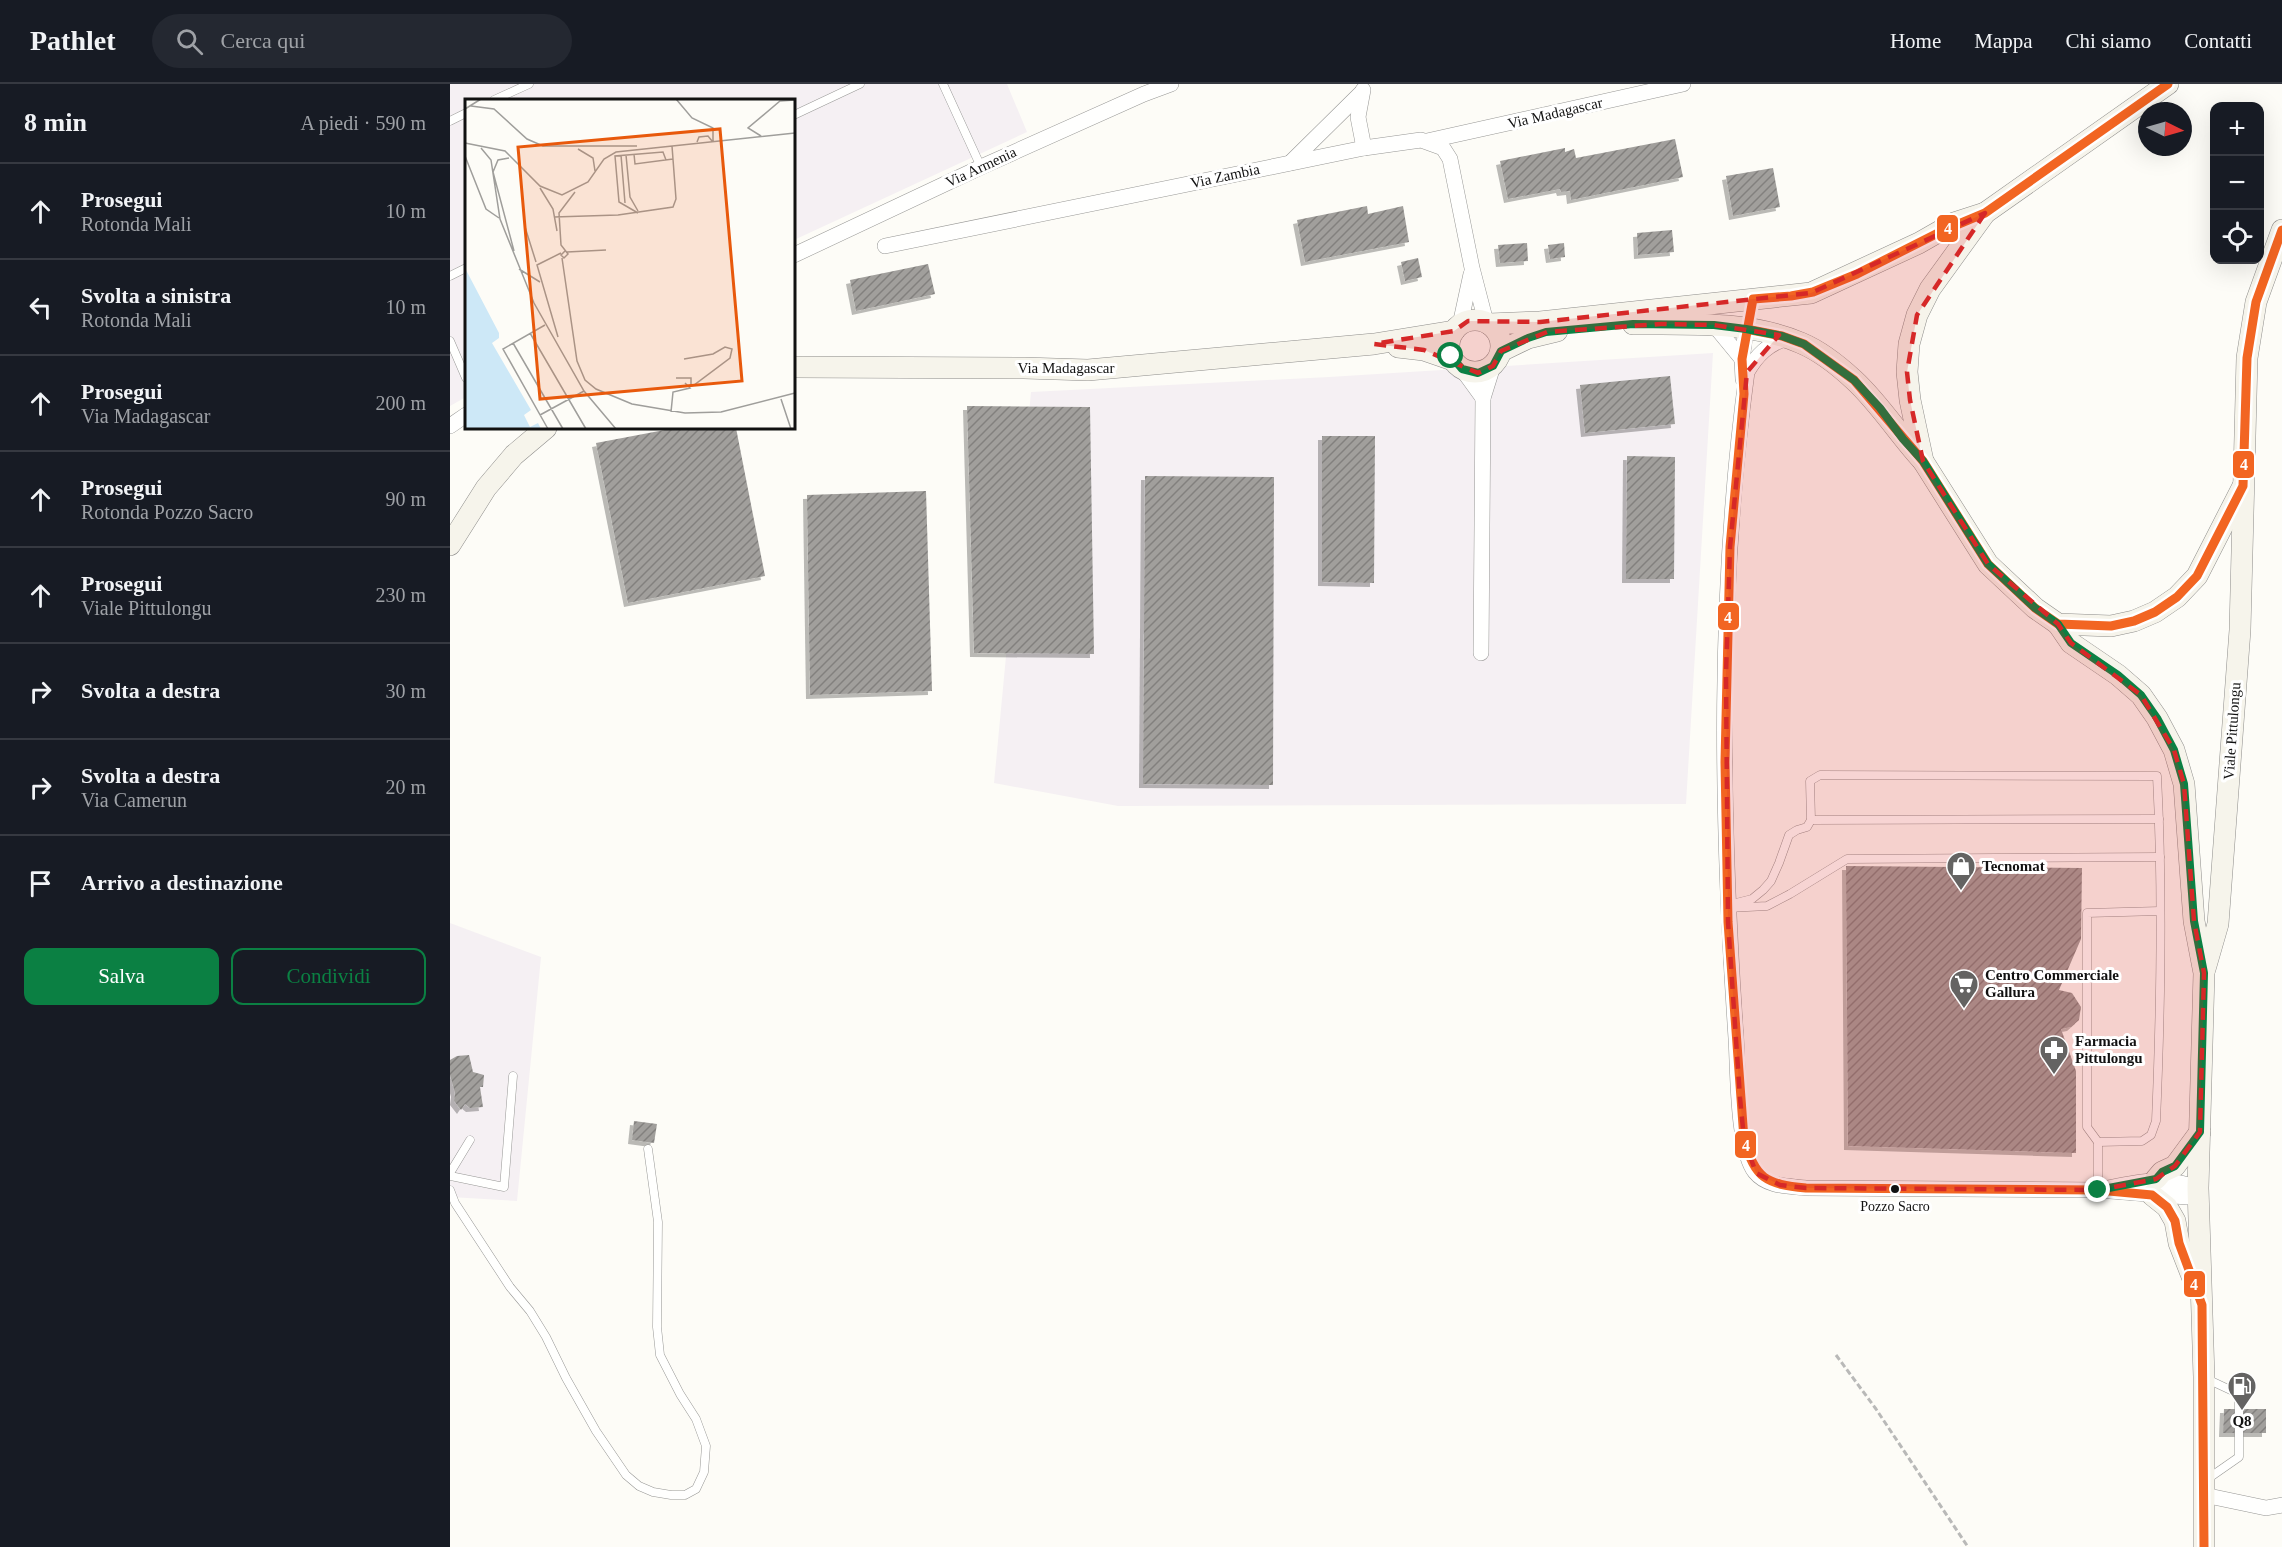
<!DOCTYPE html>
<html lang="it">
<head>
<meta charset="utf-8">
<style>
	body { margin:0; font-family:Georgia,serif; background:#242831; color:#f1f3f6 }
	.controls { position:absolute; right:18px; top:18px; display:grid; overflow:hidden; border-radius:12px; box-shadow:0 6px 24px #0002 }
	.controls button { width:54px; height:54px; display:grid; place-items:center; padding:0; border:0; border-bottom:2px solid #363941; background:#171b24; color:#f1f3f6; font:30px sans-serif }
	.compass { position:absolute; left:1688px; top:18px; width:54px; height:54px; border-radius:50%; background:#171b24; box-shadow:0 6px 24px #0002; rotate:95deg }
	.stop { position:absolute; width:18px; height:18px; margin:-14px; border:4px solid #0b8043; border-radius:50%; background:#fff }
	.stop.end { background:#0b8043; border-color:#fff; box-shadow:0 2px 6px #0008 }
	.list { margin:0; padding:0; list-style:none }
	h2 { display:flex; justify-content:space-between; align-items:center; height:78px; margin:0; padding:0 24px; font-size:26px }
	h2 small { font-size:20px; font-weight:400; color:#9ea1a6 }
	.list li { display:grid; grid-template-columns:39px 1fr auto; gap:18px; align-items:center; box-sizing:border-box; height:96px; padding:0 24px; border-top:2px solid #363941 }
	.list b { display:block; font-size:22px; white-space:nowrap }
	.list p { margin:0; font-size:20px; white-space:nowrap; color:#9ea1a6 }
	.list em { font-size:20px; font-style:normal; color:#9ea1a6 }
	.actions { display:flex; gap:12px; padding:18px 24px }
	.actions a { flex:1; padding:14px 0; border:2px solid #0b8043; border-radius:12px; text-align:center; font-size:21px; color:#0b8043 }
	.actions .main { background:#0b8043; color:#fff }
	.icon { flex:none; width:33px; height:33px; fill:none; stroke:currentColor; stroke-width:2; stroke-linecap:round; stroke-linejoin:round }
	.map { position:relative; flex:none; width:1832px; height:1463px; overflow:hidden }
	header { display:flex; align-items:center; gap:36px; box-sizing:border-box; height:84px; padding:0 30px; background:#171b24; border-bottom:2px solid #363941 }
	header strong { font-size:28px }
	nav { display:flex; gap:33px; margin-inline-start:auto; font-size:21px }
	.search { width:420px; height:54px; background:#242831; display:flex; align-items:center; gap:15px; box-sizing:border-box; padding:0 21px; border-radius:33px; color:#9ea1a6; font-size:22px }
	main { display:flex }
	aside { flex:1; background:#171b24 }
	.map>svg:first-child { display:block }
	.industrial { fill:#f5f0f3 }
	.building { fill:url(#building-hatch); filter:url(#shadow) }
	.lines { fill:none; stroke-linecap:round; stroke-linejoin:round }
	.lane-casing { stroke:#979795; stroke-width:9 }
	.street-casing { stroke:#979795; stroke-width:16 }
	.secondary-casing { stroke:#8e8d8b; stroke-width:22 }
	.path { stroke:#b9b9b8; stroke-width:3; stroke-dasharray:6 3; stroke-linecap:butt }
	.lane { stroke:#fffffe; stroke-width:8 }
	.street { stroke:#fffffe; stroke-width:15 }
	.secondary { stroke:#f6f4eb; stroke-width:21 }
	.bus-1-casing { stroke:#fff; stroke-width:14 }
	.bus-1 { stroke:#f26522; stroke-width:9 }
	.route { stroke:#0b8043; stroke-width:8 }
	.marked { fill:#d62828; fill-opacity:0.2; stroke:#d62828; stroke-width:4.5; stroke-dasharray:12 8; stroke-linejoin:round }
	.bus-dot { fill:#111; stroke:#fff; stroke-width:2 }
	.labels { text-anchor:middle; stroke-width:6; stroke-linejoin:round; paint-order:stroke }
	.bus-label { font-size:14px; fill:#111; stroke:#fff }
	.street-label { font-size:15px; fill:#111; stroke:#fff }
	.poi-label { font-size:15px; font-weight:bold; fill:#111; stroke:#fff; text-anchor:start }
	.inset-road { fill:none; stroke:#9f9e9b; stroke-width:1.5 }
	.view { fill:#e8590c; fill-opacity:0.15; stroke:#e8590c; stroke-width:3 }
	.inset-edge { fill:none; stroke:#111; stroke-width:3 }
	.line-badge { stroke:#fff; stroke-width:2 }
	.badge-label { font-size:16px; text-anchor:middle; font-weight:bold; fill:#fff }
</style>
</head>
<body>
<header>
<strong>Pathlet</strong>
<div class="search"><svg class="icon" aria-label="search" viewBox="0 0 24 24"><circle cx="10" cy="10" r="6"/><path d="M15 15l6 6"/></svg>Cerca qui</div>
<nav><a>Home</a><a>Mappa</a><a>Chi siamo</a><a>Contatti</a></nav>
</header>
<main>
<aside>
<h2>8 min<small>A piedi · 590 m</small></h2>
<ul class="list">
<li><svg class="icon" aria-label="ahead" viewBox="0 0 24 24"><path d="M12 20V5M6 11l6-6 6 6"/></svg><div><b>Prosegui</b><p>Rotonda Mali</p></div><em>10 m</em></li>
<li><svg class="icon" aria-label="left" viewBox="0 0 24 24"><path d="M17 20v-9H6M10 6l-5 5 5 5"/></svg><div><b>Svolta a sinistra</b><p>Rotonda Mali</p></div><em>10 m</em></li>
<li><svg class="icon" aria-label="ahead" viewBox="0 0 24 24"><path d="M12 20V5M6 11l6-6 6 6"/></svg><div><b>Prosegui</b><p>Via Madagascar</p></div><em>200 m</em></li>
<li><svg class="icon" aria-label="ahead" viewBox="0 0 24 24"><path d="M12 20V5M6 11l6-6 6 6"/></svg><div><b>Prosegui</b><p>Rotonda Pozzo Sacro</p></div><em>90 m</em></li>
<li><svg class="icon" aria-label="ahead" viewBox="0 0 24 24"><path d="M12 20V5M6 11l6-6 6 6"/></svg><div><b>Prosegui</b><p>Viale Pittulongu</p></div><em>230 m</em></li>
<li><svg class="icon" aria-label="right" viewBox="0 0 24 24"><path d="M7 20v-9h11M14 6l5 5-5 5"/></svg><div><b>Svolta a destra</b></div><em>30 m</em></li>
<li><svg class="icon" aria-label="right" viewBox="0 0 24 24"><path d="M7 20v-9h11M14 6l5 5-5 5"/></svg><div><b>Svolta a destra</b><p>Via Camerun</p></div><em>20 m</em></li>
<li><svg class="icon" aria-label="arrive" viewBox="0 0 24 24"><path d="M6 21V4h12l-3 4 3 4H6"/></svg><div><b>Arrivo a destinazione</b></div></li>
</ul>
<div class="actions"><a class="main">Salva</a><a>Condividi</a></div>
</aside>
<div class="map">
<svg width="1832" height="1463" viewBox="0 0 1832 1463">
	<defs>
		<pattern id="building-hatch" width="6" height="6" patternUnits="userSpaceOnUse" patternTransform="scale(1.5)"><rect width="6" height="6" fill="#a19f9c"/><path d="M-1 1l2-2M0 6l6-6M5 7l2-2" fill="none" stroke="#82807e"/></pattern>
		<filter id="shadow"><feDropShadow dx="-4" dy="4" stdDeviation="0" flood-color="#0004"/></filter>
	</defs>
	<rect width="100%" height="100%" fill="#fdfcf7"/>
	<g class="industrial">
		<path d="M0 0H557L577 48 344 156V16H16V313L0 322Z"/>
		<path d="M1263 269 1236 720 668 722 544 699 581 308 879 293Z"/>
		<path d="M0 839 91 873 67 1117 0 1113Z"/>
	</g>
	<g class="building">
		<path d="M1225 55 1233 93 1121 116 1120 107 1111 108 1110 105 1058 115 1050 77 1115 64V68L1124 65 1126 74Z"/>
		<path d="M1323 84 1330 123 1283 132 1276 92Z"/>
		<path d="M917 122 918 130 953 122 959 158 855 178 847 136Z"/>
		<path d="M1222 146 1224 168 1188 171 1187 149Z"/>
		<path d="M1077 159 1078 177 1050 179 1048 161Z"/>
		<path d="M1114 159 1115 173 1100 175 1098 161Z"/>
		<path d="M968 174 972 193 955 197 951 178Z"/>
		<path d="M478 180 485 210 406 227 400 196Z"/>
		<path d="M1220 292 1225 340 1135 349 1130 301Z"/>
		<path d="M517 322 640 323 644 570 524 569Z"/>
		<path d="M225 344H286L315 492 178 519 146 359Z"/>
		<path d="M872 352H925L924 499 872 498Z"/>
		<path d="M1177 372 1225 373 1224 495H1176Z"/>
		<path d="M695 392 824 393 823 701 693 700Z"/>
		<path d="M476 407 482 607 360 611 357 411Z"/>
		<path d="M1396 782 1632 784 1631 855 1609 906 1622 909 1631 923 1629 936 1621 943 1611 945 1626 987V1069L1398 1062Z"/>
		<path d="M19 971 23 988 34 991 33 1003H30L33 1023 20 1024 15 1020 11 1026 4 1017 5 1009 0 991V976L7 972Z"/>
		<path d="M184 1037 207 1040 204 1059 182 1056Z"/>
		<path d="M1774 1325H1816V1349H1773Z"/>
	</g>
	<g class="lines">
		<g class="lane-casing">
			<g id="lane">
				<path d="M493 0 531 83"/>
				<path d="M44 16 79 0"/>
				<path d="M344 31 410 0"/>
				<path d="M0 37 16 29"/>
				<path d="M0 192 16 184"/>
				<path d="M0 257 16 294"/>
				<path d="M1361 736 1709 735"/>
				<path d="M1278 821 1302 815 1313 806 1321 797 1329 779 1339 751 1347 746 1357 743 1361 736 1360 697 1370 691 1707 692C1713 807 1711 922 1706 1037L1701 1051 1692 1057 1648 1058"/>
				<path d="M1278 824 1317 822 1340 810 1397 775 1710 773"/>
				<path d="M0 1089 20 1056"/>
				<path d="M0 1092 54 1103 63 992"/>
				<path d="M0 1106 5 1119 60 1203 80 1227 96 1253 116 1294 146 1347 176 1391 189 1402 203 1408 221 1411H235L246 1405 254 1388 256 1362 246 1335 230 1310 210 1271 207 1243 208 1138 198 1065"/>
				<path d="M1648 1106V1058L1637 1043V829L1710 827"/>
				<path d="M1756 1396 1789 1373V1310L1757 1295"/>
			</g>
		</g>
		<g class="street-casing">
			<g id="street">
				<path d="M913 6 908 33 914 64"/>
				<path d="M977 57 1233 0"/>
				<path d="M840 79 912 8"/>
				<path d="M435 162 914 64 971 56 993 64 1000 75 1022 184 1036 238"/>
				<path d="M344 171 531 83 694 10 721 0"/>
				<path d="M1010 241 1021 190"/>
				<path d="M1264 241 1292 275"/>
				<path d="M1337 254C1318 260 1307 271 1297 288 1267 508 1271 733 1286 954 1288 984 1287 1065 1305 1088 1317 1103 1339 1102 1356 1104L1648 1106 1737 1113 1748 1104C1712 1090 1684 1099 1648 1106"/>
				<path d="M1012 285 1033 314"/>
				<path d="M1293 295 1292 275 1296 245"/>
				<path d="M0 342 16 331"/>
				<path d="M1031 569 1033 314 1043 282"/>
				<path d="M1754 1411 1816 1424 1832 1421"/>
			</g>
		</g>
		<g class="secondary-casing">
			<g id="secondary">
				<path d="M1718 0 1535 129 1480 205 1467 231 1459 260 1457 288 1460 316 1473 377 1538 480 1585 524 1608 540 1661 542 1684 537 1705 528 1727 513 1747 492 1793 402"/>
				<circle cx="1025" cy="262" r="26"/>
				<path d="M1039 240 1090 238 1361 209 1469 159 1504 139 1535 129"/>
				<path d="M1183 240C1239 240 1300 237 1351 259 1370 267 1390 283 1404 296 1430 320 1449 351 1473 377"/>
				<path d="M948 263 974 266 1003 276"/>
				<path d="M1051 267 1078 254 1107 247"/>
				<path d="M344 283 574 284 638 286 924 260 1004 247"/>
				<path d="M0 461 36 404 64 371 96 344"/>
				<path d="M1608 540 1621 559 1668 591 1691 611 1707 634 1724 666 1734 700 1744 837 1754 889 1748 1104 1754 1293V1463"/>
				<path d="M1755 885 1768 840 1790 546 1797 274 1806 218 1832 146"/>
				<path d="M1706 1095 1712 1088 1725 1082 1750 1048"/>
				<path d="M1702 1111 1717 1123 1725 1137 1729 1159 1745 1200"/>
			</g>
		</g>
		<path class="path" d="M1386 1271 1426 1325 1518 1463"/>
		<use href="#lane" class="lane"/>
		<use href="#street" class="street"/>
		<use href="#secondary" class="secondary"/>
		<g class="bus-1-casing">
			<g id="bus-1">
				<path d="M1718 0 1535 129 1492 147 1407 190 1363 208 1341 212 1303 215 1292 275 1294 310 1280 463 1275 678 1278 838 1294 1055C1305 1095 1316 1100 1356 1104L1648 1106 1702 1111 1717 1123 1725 1137 1729 1159 1752 1221 1754 1463"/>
				<path d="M1296 245 1332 252 1354 260 1404 296 1473 377 1538 480 1585 524 1608 540 1661 542 1684 537 1705 528 1727 513 1747 492 1793 402 1797 274 1806 218 1832 146"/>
			</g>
		</g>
		<use href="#bus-1" class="bus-1"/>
	</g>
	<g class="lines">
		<path class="route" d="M1001 272 1012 285 1028 289 1043 282 1051 267 1078 254 1096 248 1183 240 1264 241 1296 245 1332 252 1354 260 1404 296 1430 324 1453 355 1473 377 1538 480 1585 524 1608 540 1621 559 1668 591 1691 611 1707 634 1724 666 1734 700 1744 837 1754 889 1750 1048 1725 1082 1712 1088 1706 1095 1648 1106"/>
	</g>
	<path class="marked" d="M1535 129 1467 231 1457 288 1460 316 1473 377 1538 480 1608 540 1621 559 1691 611 1724 666 1734 700 1744 837 1754 889 1750 1048 1725 1082 1706 1095 1648 1106 1356 1104 1330 1101 1306 1089 1294 1055 1290 1014 1278 838 1276 590 1280 463 1297 288 1329 251 1264 241 1211 240 1097 248 1051 267 1043 282 1028 289 974 266 924 260 1004 247 1018 237 1090 238 1361 209Z"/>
	<defs>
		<g id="shop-pin" transform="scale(1.5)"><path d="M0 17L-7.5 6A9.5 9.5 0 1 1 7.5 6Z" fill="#646362" stroke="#fff"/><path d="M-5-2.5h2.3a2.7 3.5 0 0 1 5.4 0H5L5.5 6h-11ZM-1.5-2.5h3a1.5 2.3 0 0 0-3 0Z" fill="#fff"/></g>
		<g id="supermarket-pin" transform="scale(1.5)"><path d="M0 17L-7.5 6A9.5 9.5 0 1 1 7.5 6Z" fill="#646362" stroke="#fff"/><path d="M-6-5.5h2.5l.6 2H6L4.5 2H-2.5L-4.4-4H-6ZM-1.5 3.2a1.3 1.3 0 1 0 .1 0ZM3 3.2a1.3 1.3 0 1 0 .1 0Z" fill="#fff"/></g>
		<g id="pharmacy-pin" transform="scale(1.5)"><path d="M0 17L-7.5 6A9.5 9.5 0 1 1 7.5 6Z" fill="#646362" stroke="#fff"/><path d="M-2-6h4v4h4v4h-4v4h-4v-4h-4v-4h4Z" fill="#fff"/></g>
		<g id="fuel-pin" transform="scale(1.5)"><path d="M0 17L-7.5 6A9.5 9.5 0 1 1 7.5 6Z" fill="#646362" stroke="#fff"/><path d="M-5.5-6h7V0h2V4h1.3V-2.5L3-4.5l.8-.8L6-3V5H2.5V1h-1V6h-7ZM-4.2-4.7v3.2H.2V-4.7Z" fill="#fff"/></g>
	</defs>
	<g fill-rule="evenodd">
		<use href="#shop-pin" x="1511" y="782"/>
		<use href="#supermarket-pin" x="1514" y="900"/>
		<use href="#pharmacy-pin" x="1604" y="966"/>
		<use href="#fuel-pin" x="1792" y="1302"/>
	</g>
	<circle class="bus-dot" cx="1445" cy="1105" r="5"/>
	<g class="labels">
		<g class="bus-label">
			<text x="1445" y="1127">Pozzo Sacro</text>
		</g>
		<g class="street-label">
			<text transform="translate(1105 29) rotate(-13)" y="5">Via Madagascar</text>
			<text transform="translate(531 83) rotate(-25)" y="5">Via Armenia</text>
			<text transform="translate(775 92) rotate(-12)" y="5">Via Zambia</text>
			<text x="616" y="289">Via Madagascar</text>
			<text transform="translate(1782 647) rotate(-86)" y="5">Viale Pittulongu</text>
		</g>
		<g class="poi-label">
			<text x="1532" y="787">Tecnomat</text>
			<text x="1535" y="896">Centro Commerciale<tspan x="1535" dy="17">Gallura</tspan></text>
			<text x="1625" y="962">Farmacia<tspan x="1625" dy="17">Pittulongu</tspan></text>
			<text x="1792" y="1342" text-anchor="middle">Q8</text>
		</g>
	</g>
	<g transform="translate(15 15)">
		<rect width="330" height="330" fill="#fdfcf7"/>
		<path d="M0 169 34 234V239L27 244 66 311 59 316 65 328 73 324 76 330H0Z" fill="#cde8f7"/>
		<path class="inset-road" d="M211 0 227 19 248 29V42M6 7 29 10 62 40 78 47H172M0 10 16 0M296 37 283 29 315 2 330 1M232 43 234 38 243 37 247 42M0 44 40 52 75 87 97 96 123 83 139 60 151 53 330 34M16 49 26 61 35 120 69 204 119 292 151 330M113 50 128 59 130 72M169 55 170 65 208 60M156 56 160 104M161 56 165 98 173 112M0 57 21 110 34 119M44 59 33 61 28 73 49 152M75 89 88 110 92 132M173 114 154 103 150 57 198 53 201 61M89 118 153 116 208 108 211 100 207 47M60 128 71 163M100 152 96 156 99 159 103 155 96 146 94 114 110 93M102 153 141 151M97 159 112 262 120 281 131 290 167 305 220 314 256 313 330 294M54 170 75 183M80 226 38 250 83 330M65 234 121 330M93 238 72 166 96 154M48 244 98 330M211 279H226V287L229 286 265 259 267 250 260 248 248 255 219 260M316 300 326 330M206 313 208 293 225 289 220 284M75 316 119 292"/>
		<path class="view" d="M255 30 277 282 75 300 53 48Z"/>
		<rect width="330" height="330" class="inset-edge"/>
	</g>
	<g class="line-badge">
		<rect x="1486" y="130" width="23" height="29" rx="6" fill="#f26522"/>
		<rect x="1782" y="366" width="23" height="29" rx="6" fill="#f26522"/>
		<rect x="1267" y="518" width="23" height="29" rx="6" fill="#f26522"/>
		<rect x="1284" y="1046" width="23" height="29" rx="6" fill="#f26522"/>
		<rect x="1733" y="1186" width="23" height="28" rx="6" fill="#f26522"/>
	</g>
	<g class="badge-label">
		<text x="1498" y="150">4</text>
		<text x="1794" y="386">4</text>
		<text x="1278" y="539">4</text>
		<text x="1296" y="1067">4</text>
		<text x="1744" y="1206">4</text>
	</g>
</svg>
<div class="controls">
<button>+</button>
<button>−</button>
<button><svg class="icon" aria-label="locate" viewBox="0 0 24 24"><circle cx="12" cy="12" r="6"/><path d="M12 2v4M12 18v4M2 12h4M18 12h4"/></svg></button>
</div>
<svg class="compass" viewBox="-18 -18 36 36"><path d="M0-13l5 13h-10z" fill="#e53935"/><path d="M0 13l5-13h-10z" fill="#9ea1a6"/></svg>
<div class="stop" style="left:1001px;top:272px"></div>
<div class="stop end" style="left:1648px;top:1106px"></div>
</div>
</main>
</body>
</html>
